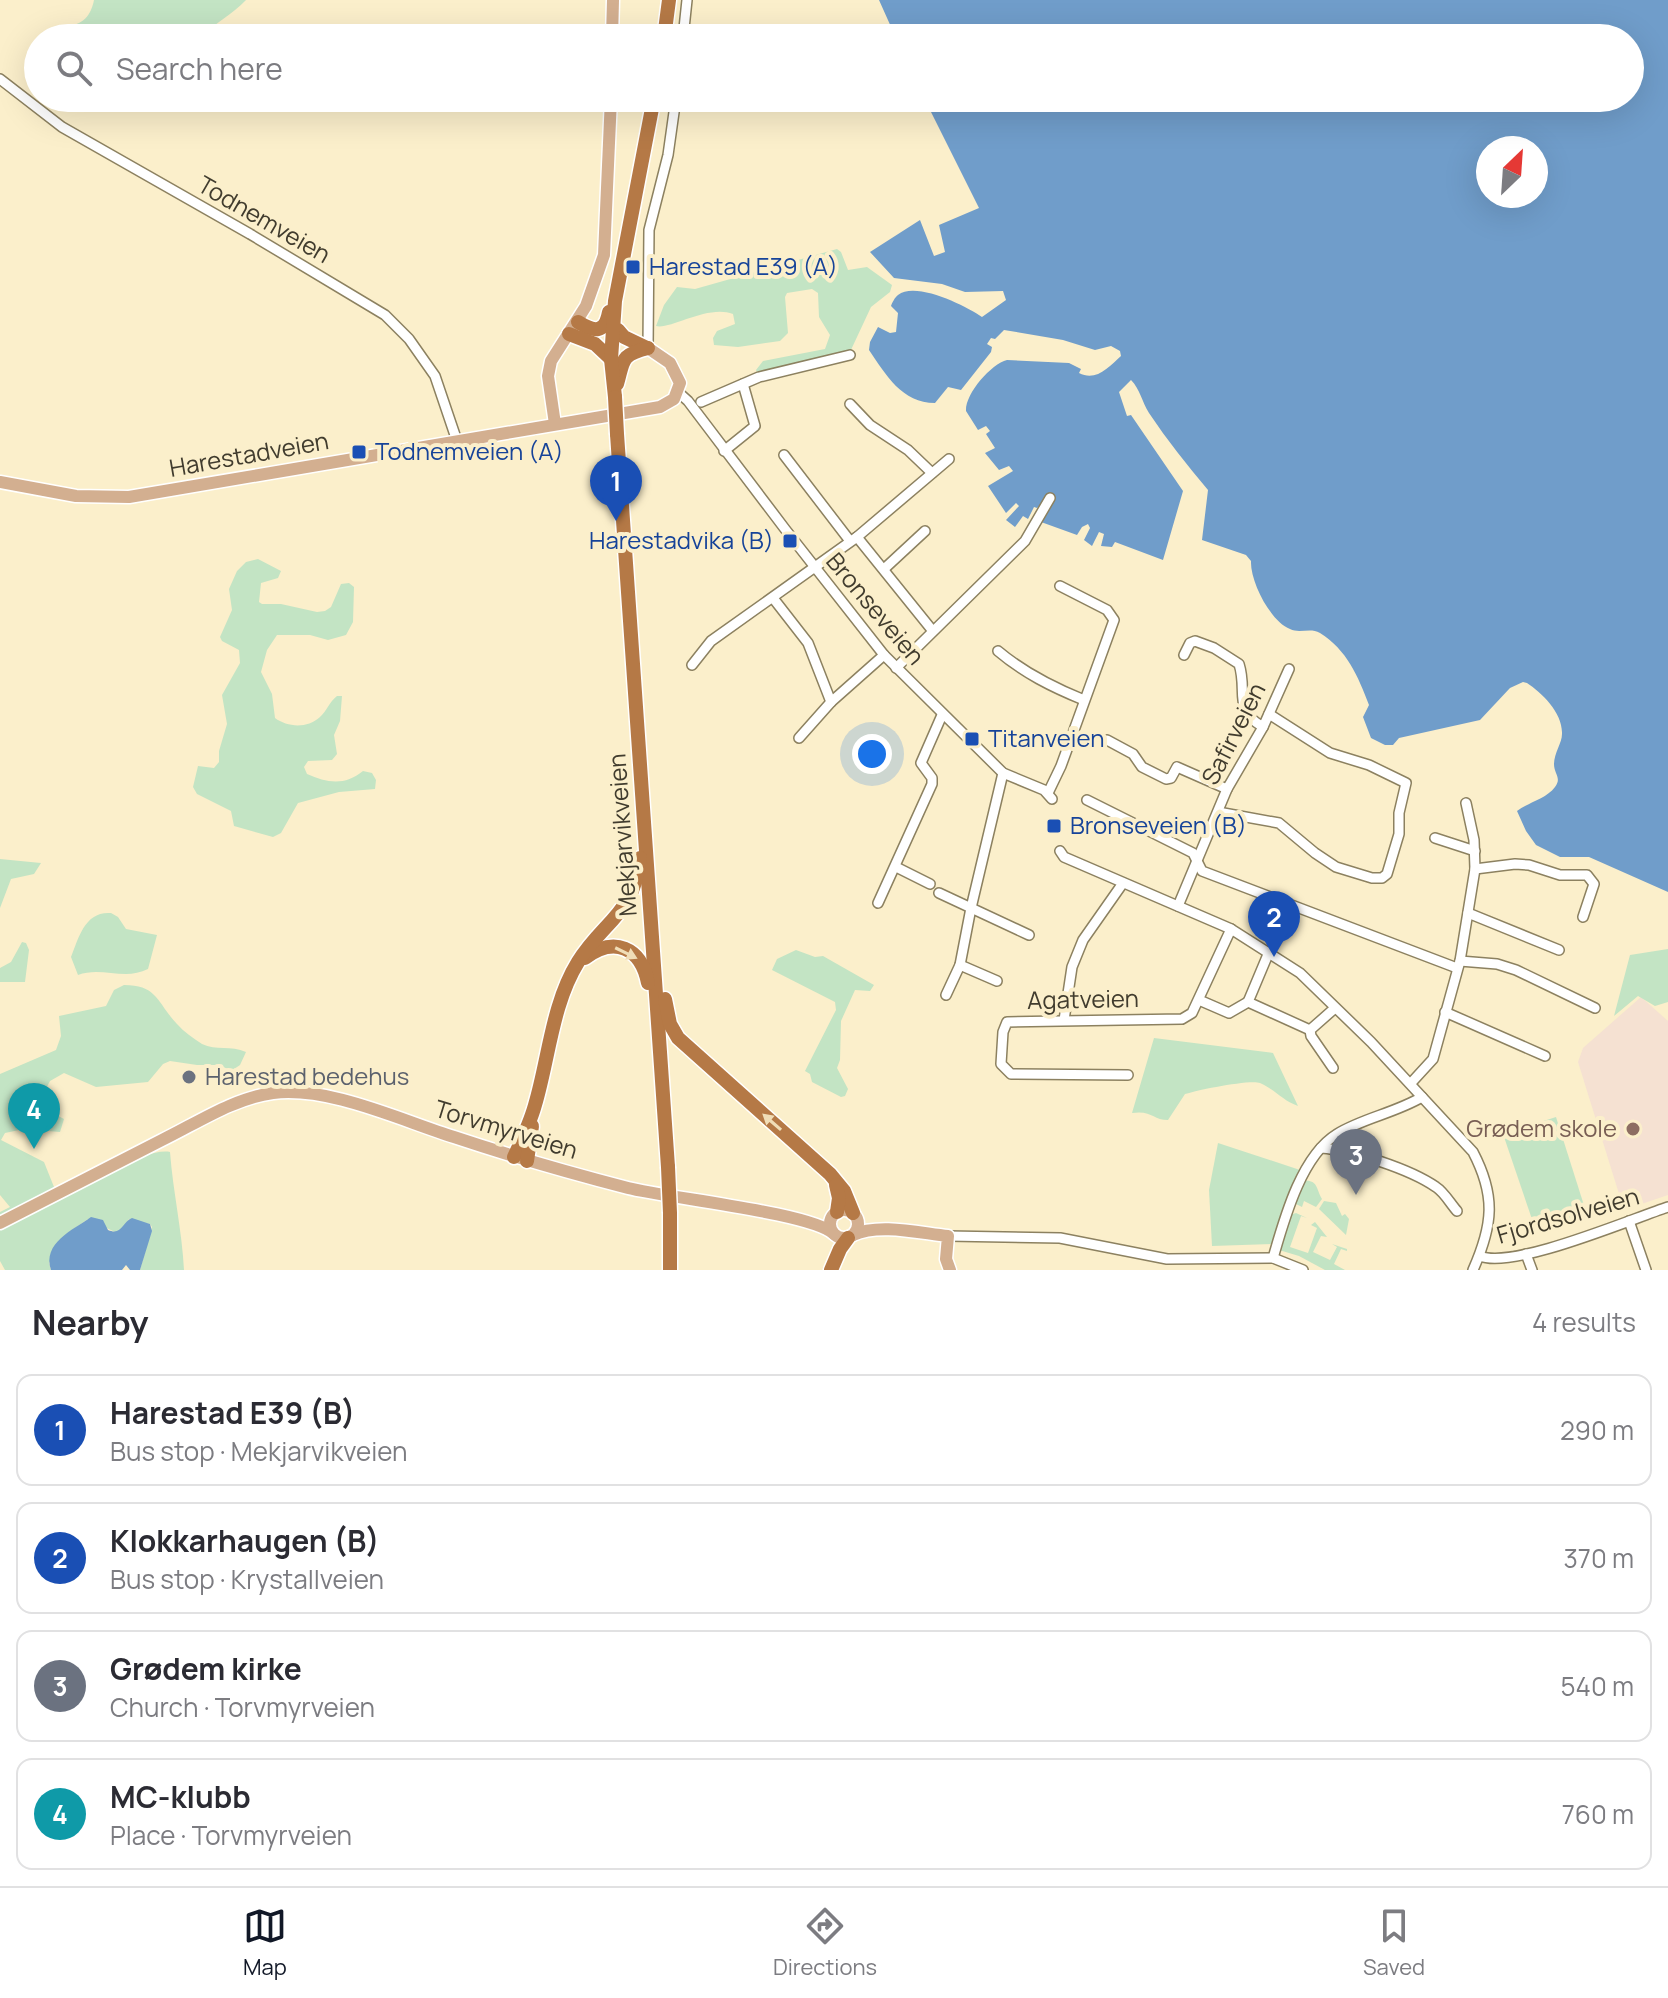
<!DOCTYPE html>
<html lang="en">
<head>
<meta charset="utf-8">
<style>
	body { margin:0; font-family:Manrope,sans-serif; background:#f2f2f3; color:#2b2b33 }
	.compass { position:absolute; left:1476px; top:136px; width:72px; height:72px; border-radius:50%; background:#fff; box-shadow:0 8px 32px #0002; rotate:25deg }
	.you { position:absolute; left:872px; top:754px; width:28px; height:28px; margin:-20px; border:6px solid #fff; border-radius:50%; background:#1a73e8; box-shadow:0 0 0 12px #1a73e833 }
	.badge { display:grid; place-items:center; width:52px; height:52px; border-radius:50%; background:#111827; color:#fff; font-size:26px; font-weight:700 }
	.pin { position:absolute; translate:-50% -66px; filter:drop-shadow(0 2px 4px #0008) }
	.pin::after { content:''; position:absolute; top:42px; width:28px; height:24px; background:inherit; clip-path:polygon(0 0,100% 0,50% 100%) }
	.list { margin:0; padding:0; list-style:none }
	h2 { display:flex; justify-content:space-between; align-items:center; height:104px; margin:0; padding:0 32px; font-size:34px }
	h2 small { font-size:26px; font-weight:400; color:#7c7c81 }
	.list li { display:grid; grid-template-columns:52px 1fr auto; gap:24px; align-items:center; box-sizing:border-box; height:112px; margin:0 16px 16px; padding:0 16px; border:2px solid #e1e1e2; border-radius:16px }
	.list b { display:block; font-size:30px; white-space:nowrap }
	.list p { margin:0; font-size:26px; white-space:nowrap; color:#7c7c81 }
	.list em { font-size:26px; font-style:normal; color:#7c7c81 }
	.icon { flex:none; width:44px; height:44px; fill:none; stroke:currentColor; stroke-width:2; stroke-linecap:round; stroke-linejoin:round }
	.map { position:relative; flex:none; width:1668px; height:1270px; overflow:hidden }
	.search { position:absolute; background:#fff; box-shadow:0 8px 32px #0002; left:24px; right:24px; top:24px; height:88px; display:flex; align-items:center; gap:20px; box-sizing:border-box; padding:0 28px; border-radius:44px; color:#7c7c81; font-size:30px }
	.sheet { height:616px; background:#fff }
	nav { display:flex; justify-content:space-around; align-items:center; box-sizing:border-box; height:112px; border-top:2px solid #e1e1e2; background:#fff; font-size:22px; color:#7c7c81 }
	nav a { display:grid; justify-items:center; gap:4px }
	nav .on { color:#111827 }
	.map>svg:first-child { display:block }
	.education { fill:#f5e1d2 }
	.green { fill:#c3e4c4 }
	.water { fill:#709dca; fill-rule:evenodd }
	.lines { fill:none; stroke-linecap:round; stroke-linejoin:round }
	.minor-casing { stroke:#8c8160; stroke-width:12 }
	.major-casing { stroke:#fff; stroke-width:15 }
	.highway-casing { stroke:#fff; stroke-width:17 }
	.minor { stroke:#fff; stroke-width:9 }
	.major { stroke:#d3af90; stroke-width:12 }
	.highway { stroke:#b57946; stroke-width:14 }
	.highway-bridge-casing { stroke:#fff; stroke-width:17; stroke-linecap:butt }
	.highway-bridge { stroke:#b57946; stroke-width:14 }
	.oneway { fill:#f0ddb7 }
	.transit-dot { fill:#1a4fb4; stroke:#fbefcb; stroke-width:3 }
	.worship-dot { fill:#6b7280; stroke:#fbefcb; stroke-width:3 }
	.education-dot { fill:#8d6e63; stroke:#fbefcb; stroke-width:3 }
	.labels { text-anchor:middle; stroke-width:8; stroke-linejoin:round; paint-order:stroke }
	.street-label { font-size:24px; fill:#413c2e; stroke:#fbefcb }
	.transit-label { font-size:24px; fill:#164399; stroke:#fbefcb; text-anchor:start }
	.worship-label { font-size:24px; fill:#5b616d; stroke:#fbefcb; text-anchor:start }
	.education-label { font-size:24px; fill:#785e54; stroke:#fbefcb; text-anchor:end }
</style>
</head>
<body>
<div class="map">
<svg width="1668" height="1270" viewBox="0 0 1668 1270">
	<rect width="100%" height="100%" fill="#fbefcb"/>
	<path class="education" d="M1641 997 1668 1021V1195L1624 1210 1578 1062 1583 1048Z"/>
	<g class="green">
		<path d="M94 0H246C232 15 215 22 201 38H42C61 20 87 35 94 0Z"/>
		<path d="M837 249 841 252 848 270 867 267 892 285 890 292 871 307 850 352 758 374 756 370 763 361 825 349 830 335 819 317 818 293 812 289 787 293 785 297 788 333 780 341 738 347 714 345 713 338 717 331 735 324 733 314C708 304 670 330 656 326L664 305 677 287 695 289Z"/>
		<path d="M258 559 281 571 278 578 261 583 259 602 262 604H281L317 612 325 611 331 607 341 584 349 583 354 587 353 622 346 635 328 640 310 635H277L267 650 261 672 272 694 275 718C287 727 307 729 320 717 327 711 329 702 337 696H342L340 721 334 735 337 754 332 760 308 761 304 767 307 774C327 783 345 786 363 771L372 773 376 780 375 789 339 792 298 803 281 833 273 837 234 826 231 811 197 794 193 787 198 766 214 768 219 762V751L227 724 222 695 240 663 239 650 222 641 220 637 232 610 229 589 237 571 246 562Z"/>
		<path d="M0 859 41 863 34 874 11 879 0 908Z"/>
		<path d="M111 913 118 917 126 929 157 935 148 969C125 981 101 966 78 975L71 957C79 937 85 911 111 913Z"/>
		<path d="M22 942 26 943 29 950 25 982H0V968L11 962Z"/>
		<path d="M1668 949V1002L1655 1006 1638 996 1614 1016 1630 955Z"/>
		<path d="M796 950 815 957 823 956 874 985 870 991 855 990 841 1021 840 1060 837 1068 848 1089 845 1096 841 1097 812 1082 810 1074 805 1071 836 1010 835 1002 772 970 777 959Z"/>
		<path d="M124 985C158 985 157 1003 177 1024 184 1032 193 1038 202 1044 216 1051 231 1045 246 1052L240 1065 231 1071 220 1065H197L170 1061 163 1064 148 1082 96 1087 64 1073 50 1081 39 1102 43 1108 64 1119 60 1132 24 1129 5 1133 1 1140 44 1162 56 1192C78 1183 149 1147 170 1152 173 1192 182 1230 184 1270H140L152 1227 150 1224 129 1219 123 1229 115 1232 88 1219 69 1232 49 1263 51 1270H5L0 1261V1212L10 1207 0 1195V1074L56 1050 61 1036 59 1016 106 1006 114 990Z"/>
		<path d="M1154 1038 1273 1053 1298 1106C1283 1101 1274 1089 1260 1083 1251 1079 1197 1090 1185 1094L1168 1120C1153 1120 1152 1110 1132 1113Z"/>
		<path d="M1556 1117 1588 1218 1536 1231 1503 1134Z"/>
		<path d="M1218 1143 1300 1170 1275 1244 1212 1246 1209 1190Z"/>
		<path d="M1303 1181C1318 1179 1316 1189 1322 1199L1316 1207 1304 1201 1302 1207 1296 1204 1295 1200Z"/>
		<path d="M1324 1201 1336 1203 1342 1216 1345 1214 1349 1219 1346 1235 1319 1209Z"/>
		<path d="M1296 1213 1307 1218 1301 1216 1290 1247 1308 1253 1317 1228 1311 1225 1315 1222 1327 1237 1321 1236 1313 1252 1330 1260 1337 1247 1332 1244 1347 1249V1251L1341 1249 1334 1264 1345 1270H1325L1299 1256 1279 1250 1290 1215Z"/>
	</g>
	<g class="water">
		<path d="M879 0H1668V892L1589 857H1560L1536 845 1526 831 1517 811C1529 802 1546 799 1555 787 1562 778 1554 774 1554 764 1554 753 1562 743 1562 734 1563 713 1542 693 1527 683L1523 682 1510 688 1480 720 1399 738 1393 745H1385L1371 738 1363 717 1369 705C1358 676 1347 650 1320 633 1310 627 1300 634 1290 629 1270 621 1250 581 1251 561L1246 555 1202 540 1208 490C1187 465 1167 440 1149 413 1142 402 1140 389 1131 380L1119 392 1127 416 1131 415 1183 491 1163 560 1115 542 1112 547 1101 546 1104 534 1099 532 1092 546 1084 540 1090 528 1088 524 1082 527 1077 535 1041 522 1053 502 1048 497 1037 508 1034 507 1028 519 1023 516 1015 527 1006 520 1019 506 1016 503 1006 513 988 486 1013 471 1009 466 999 470 985 453 995 448 986 434 990 431 986 426 978 430 966 411C965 394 991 364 1007 360L1069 363 1081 369 1079 373C1096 382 1109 367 1121 356L1120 351 1111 346 1095 350 1063 340 1004 330 995 339 991 338 987 344 992 347 991 352 961 390 948 387 935 403C902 403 886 375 869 350L870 342 878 327 890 333 896 332 898 313 891 306C892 303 895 297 898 295 916 281 966 306 982 317L1006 300 1003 291 965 292 942 284 894 278 870 252 920 220 934 256 945 252 939 225 979 208 924 98H1630V38H896ZM1488 148H1536V196H1488Z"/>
		<path d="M91 1217 103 1220 108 1230C122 1236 122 1222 132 1218L150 1224 152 1231 140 1270H130L126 1265 122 1270H51C42 1243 73 1230 91 1217Z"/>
	</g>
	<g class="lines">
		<g class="minor-casing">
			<g id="minor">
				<path d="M683 38 687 0"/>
				<path d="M0 79 62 127 250 234 385 315 409 339 435 376 457 441"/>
				<path d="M648 348 649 230 668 155 676 98"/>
				<path d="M678 392 688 401 785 529 884 655 1003 773 1044 790 1052 799"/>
				<path d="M701 402 759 377 850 355"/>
				<path d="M850 404 870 425 908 450 932 473"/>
				<path d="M724 451 755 426 743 384"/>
				<path d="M784 455 850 541"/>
				<path d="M857 537 932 630"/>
				<path d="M884 569 925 531"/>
				<path d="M773 598 808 643 831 702"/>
				<path d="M998 651C1024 673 1052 687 1084 700"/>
				<path d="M1184 655 1190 643 1195 641 1214 648 1239 664C1248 692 1232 709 1263 727"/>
				<path d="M692 665 711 641 857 537 949 459"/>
				<path d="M896 668 1025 541 1050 498"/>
				<path d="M799 738 831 702 884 655"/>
				<path d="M1107 740 1133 754 1142 767 1166 779 1171 778 1177 767 1227 789"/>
				<path d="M1048 793 1061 766 1114 620 1107 610 1060 586"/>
				<path d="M1087 800 1193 853 1202 871 1457 968"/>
				<path d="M1218 812 1279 823 1315 853 1336 867 1372 878H1382L1387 874 1399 834V813L1406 783 1369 765 1330 753 1269 714"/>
				<path d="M1435 838 1475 851"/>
				<path d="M1060 851 1064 857 1231 929 1300 973 1371 1042 1473 1152C1496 1196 1493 1225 1473 1270"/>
				<path d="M896 867 930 884"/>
				<path d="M1475 869 1515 864 1529 865 1560 875H1587L1594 884 1583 917"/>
				<path d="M939 893 1029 935"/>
				<path d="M878 903 932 784V778L921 763 942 715"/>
				<path d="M1178 906 1227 789 1263 727 1289 669"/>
				<path d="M1468 913 1559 950"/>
				<path d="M1269 952 1248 1002 1310 1030"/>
				<path d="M1460 961 1497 964 1516 970 1595 1008"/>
				<path d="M960 965 997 981"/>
				<path d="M946 995 960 965 971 908 1003 773"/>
				<path d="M1199 1000 1229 1013 1248 1002"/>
				<path d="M1445 1012 1545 1056"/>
				<path d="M1064 1020 1072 967 1083 940 1123 883"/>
				<path d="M1333 1068 1311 1036 1310 1030 1335 1008"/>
				<path d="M1128 1075 1011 1074 1001 1064 1003 1032 1007 1022 1182 1019 1192 1013 1231 929"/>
				<path d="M1411 1083 1433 1059 1460 961 1475 869 1474 840 1466 803"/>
				<path d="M1321 1148C1352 1150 1410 1169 1436 1187 1444 1192 1450 1203 1457 1211"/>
				<path d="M1629 1221 1646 1270"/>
				<path d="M948 1236 1060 1238 1167 1259 1273 1258 1303 1270"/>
				<path d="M1526 1254 1532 1270"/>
				<path d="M1480 1256C1512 1270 1631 1219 1668 1207"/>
				<path d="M1273 1258C1284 1220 1301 1156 1337 1134 1363 1118 1395 1113 1422 1097"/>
			</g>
		</g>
		<g class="major-casing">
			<g id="major">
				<path d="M612 38 613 0"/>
				<path d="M555 424 548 376 551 361 586 306 604 255 611 98"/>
				<path d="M0 482 76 496 129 497 660 407 674 399 680 383 670 363 648 348"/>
				<circle cx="844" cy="1224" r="14"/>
				<path d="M0 1223C54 1195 108 1168 162 1140 197 1123 234 1098 273 1093 329 1086 400 1120 454 1137 511 1156 570 1173 628 1188 668 1198 812 1213 834 1234"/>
				<path d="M853 1235C879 1223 919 1233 948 1236L946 1259 950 1270"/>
			</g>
		</g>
		<g class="highway-casing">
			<g id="highway">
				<path d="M664 38 669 0"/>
				<path d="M578 322C594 332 605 334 609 312"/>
				<path d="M618 330 624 337 647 348"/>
				<path d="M569 334 595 344 611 359"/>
				<path d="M617 384C624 360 620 355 648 348"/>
				<path d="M615 397 611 359 615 301 654 98"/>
				<path d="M617 434 668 1167"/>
				<path d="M585 958C614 936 641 947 648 983"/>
				<path d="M665 999 670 1024 678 1038 830 1174 844 1191 853 1213"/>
				<path d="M514 1157C522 1140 530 1123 535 1105 549 1058 552 1004 578 962 603 921 634 915 640 858"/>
				<path d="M527 1161 532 1126"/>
				<path d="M836 1185 839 1198 837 1212"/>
				<path d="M670 1270V1213"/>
				<path d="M831 1270 840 1249 848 1238"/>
			</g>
		</g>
		<use href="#minor" class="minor"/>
		<use href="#major" class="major"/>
		<use href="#highway" class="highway"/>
		<g class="highway-bridge-casing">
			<g id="highway-bridge">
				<path d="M615 397 617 434"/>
				<path d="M668 1167 670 1213"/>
			</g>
		</g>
		<use href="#highway-bridge" class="highway-bridge"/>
	</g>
	<defs><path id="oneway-solid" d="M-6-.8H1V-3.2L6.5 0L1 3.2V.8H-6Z" transform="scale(2)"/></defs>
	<g class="oneway">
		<use href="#oneway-solid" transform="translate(626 953) rotate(26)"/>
		<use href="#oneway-solid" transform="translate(772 1122) rotate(-139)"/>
	</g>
	<g class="transit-dot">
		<rect x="625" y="259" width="16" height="16" rx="4"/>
		<rect x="351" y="444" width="16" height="16" rx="4"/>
		<rect x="782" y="533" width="16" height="16" rx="4"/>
		<rect x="964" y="731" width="16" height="16" rx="4"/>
		<rect x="1046" y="818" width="16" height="16" rx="4"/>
	</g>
	<circle class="worship-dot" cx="189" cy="1077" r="8"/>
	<circle class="education-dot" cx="1633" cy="1129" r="8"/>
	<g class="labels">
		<g class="street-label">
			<text transform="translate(264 220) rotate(30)" y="8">Todnemveien</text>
			<text transform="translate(249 455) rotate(-10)" y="8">Harestadveien</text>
			<text transform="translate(875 609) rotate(50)" y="8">Bronseveien</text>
			<text transform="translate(1234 734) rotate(-63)" y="8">Safirveien</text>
			<text transform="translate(623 835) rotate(-94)" y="8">Mekjarvikveien</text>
			<text transform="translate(1083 1000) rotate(-1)" y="8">Agatveien</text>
			<text transform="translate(506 1130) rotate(17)" y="8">Torvmyrveien</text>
			<text transform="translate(1568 1216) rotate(-16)" y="8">Fjordsolveien</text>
		</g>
		<g class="transit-label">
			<text x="649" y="275">Harestad E39 (A)</text>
			<text x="375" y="460">Todnemveien (A)</text>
			<text x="774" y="549" text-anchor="end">Harestadvika (B)</text>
			<text x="988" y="747">Titanveien</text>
			<text x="1070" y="834">Bronseveien (B)</text>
		</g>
		<g class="worship-label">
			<text x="205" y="1085">Harestad bedehus</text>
		</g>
		<g class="education-label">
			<text x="1617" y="1137">Grødem skole</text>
		</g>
	</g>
</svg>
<svg class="compass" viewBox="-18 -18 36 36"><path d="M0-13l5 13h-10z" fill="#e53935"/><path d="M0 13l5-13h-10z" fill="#7c7c81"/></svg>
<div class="you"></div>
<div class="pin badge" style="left:616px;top:521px;background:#1a4fb4">1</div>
<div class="pin badge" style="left:1274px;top:957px;background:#1a4fb4">2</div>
<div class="pin badge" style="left:1356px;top:1195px;background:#6b7280">3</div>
<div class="pin badge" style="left:34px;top:1149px;background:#0f9aa8">4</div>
<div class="search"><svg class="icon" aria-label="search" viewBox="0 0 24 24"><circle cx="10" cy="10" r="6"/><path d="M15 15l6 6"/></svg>Search here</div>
</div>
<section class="sheet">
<h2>Nearby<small>4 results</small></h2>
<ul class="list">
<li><span class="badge" style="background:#1a4fb4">1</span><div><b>Harestad E39 (B)</b><p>Bus stop · Mekjarvikveien</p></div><em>290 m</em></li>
<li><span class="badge" style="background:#1a4fb4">2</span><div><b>Klokkarhaugen (B)</b><p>Bus stop · Krystallveien</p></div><em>370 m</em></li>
<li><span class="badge" style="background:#6b7280">3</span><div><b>Grødem kirke</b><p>Church · Torvmyrveien</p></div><em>540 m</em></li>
<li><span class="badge" style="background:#0f9aa8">4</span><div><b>MC-klubb</b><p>Place · Torvmyrveien</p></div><em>760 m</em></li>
</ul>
</section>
<nav>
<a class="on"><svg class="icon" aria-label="map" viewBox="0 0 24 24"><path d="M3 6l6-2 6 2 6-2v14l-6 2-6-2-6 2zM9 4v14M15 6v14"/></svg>Map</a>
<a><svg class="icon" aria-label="directions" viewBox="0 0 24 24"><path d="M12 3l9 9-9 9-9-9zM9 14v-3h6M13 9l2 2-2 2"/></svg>Directions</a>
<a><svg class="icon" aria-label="saved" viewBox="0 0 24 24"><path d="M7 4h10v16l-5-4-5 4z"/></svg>Saved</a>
</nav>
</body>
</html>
